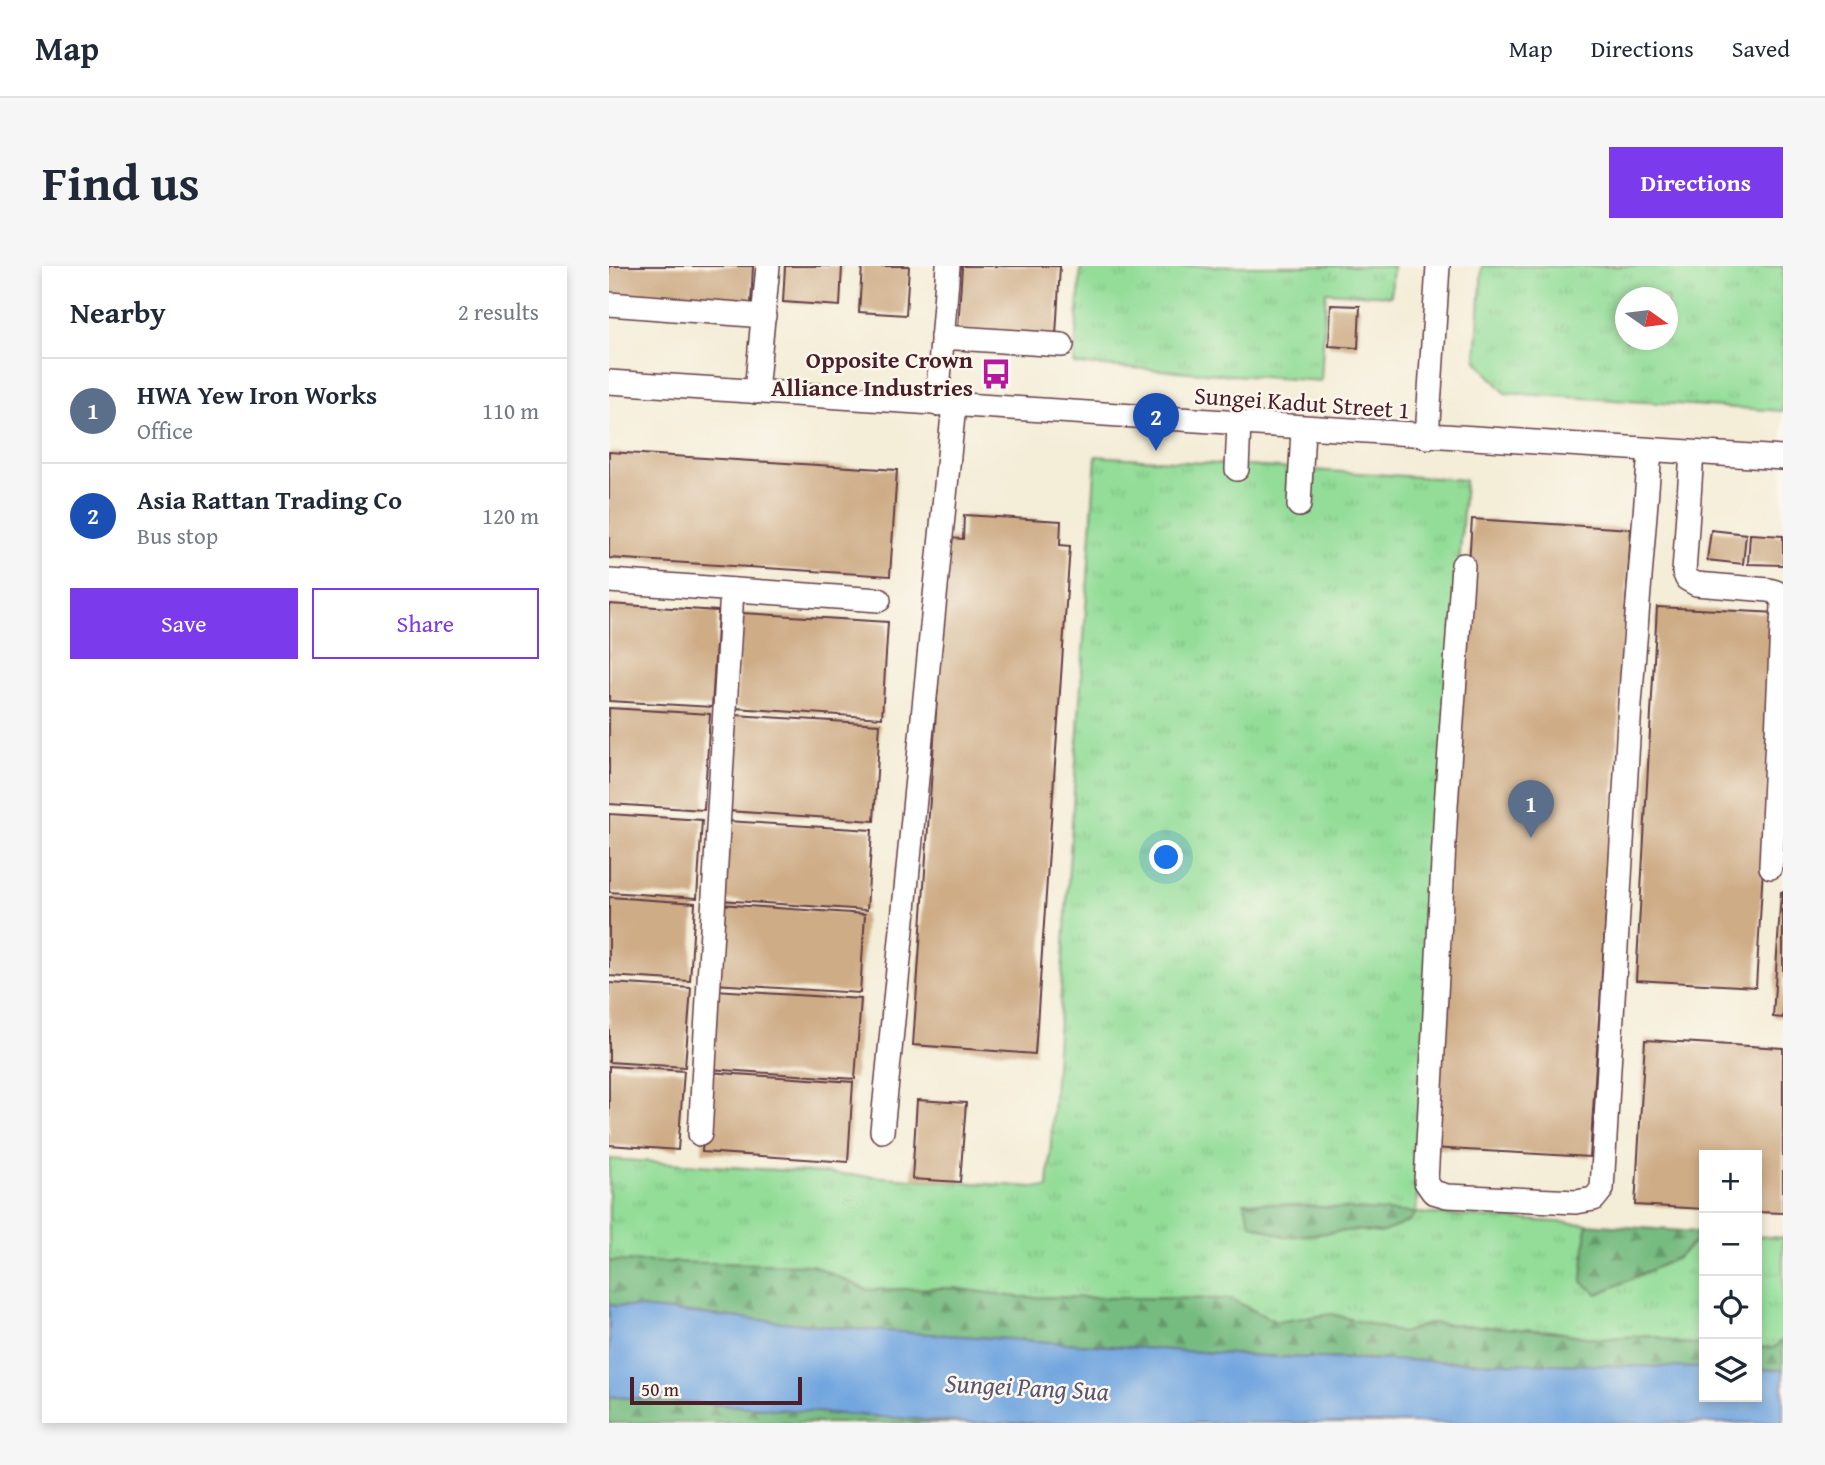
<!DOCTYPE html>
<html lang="en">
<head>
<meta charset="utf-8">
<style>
	body { margin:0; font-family:"Gentium Book Plus",serif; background:#f6f6f7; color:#1f2937 }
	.controls { position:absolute; right:21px; bottom:21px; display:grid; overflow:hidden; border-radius:0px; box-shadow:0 4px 10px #0003 }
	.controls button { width:63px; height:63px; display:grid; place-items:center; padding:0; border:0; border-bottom:2px solid #e0e1e3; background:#fff; color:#1f2937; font:35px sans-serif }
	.compass { position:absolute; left:1006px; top:21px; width:63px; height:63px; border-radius:50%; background:#fff; box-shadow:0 4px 10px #0003; rotate:104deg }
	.scale { position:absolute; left:21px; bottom:18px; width:172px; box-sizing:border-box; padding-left:7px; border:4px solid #4a1f2b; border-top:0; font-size:19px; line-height:24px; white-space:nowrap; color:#4a1f2b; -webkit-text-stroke:5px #fbf7ec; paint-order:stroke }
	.you { position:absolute; left:558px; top:592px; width:24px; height:24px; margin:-18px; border:5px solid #fff; border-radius:50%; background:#1a73e8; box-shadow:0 0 0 10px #1a73e833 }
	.badge { display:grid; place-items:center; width:46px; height:46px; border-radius:50%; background:#7c3aed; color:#fff; font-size:23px; font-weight:700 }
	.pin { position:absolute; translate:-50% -58px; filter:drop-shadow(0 2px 4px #0008) }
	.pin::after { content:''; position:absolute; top:37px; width:24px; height:21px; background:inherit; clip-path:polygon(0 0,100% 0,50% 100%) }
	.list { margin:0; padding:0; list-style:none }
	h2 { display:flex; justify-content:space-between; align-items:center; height:91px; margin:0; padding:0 28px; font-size:30px }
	h2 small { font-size:23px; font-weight:400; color:#747a83 }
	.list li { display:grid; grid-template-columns:46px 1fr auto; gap:21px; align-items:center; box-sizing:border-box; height:105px; padding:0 28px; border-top:2px solid #e0e1e3 }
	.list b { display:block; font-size:26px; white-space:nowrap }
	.list p { margin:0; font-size:23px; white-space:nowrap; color:#747a83 }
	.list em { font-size:23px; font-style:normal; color:#747a83 }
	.actions { display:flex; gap:14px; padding:21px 28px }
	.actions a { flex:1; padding:16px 0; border:2px solid #7c3aed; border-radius:0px; text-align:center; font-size:24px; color:#7c3aed }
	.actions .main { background:#7c3aed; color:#fff }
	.icon { flex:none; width:38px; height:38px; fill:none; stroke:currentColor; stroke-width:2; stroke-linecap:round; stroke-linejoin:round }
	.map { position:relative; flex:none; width:1174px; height:1157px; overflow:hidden; border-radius:0px }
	header { display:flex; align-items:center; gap:42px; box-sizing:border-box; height:98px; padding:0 35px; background:#fff; border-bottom:2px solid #e0e1e3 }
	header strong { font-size:33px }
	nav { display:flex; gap:38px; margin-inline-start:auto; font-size:24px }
	.intro { display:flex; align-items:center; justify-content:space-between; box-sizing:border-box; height:168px; padding:0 42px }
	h1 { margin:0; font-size:49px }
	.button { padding:18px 32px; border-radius:0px; background:#7c3aed; color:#fff; font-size:24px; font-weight:700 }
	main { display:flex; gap:42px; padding:0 42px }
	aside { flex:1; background:#fff; border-radius:0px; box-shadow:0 4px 10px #0003 }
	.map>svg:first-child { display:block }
	.grass { fill:url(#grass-tufts); stroke:#6e7e62; stroke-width:2; fill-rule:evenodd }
	.forest { fill:url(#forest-firs); stroke:#606e56; stroke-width:2 }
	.water { fill:#72a6df; stroke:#5e6285; stroke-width:2 }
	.building { fill:#ceac86 }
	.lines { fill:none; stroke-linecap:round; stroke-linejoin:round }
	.minor-casing { stroke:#643e45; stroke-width:26 }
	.minor { stroke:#fff; stroke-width:23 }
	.labels { text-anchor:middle; stroke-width:5; stroke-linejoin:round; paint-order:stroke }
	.poi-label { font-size:24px; font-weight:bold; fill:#4a1f2b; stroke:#fbf7ec; text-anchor:end }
	.street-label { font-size:24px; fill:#4a1f2b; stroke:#fbf7ec }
	.water-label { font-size:26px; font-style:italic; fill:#5a5573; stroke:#fbf7ec }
</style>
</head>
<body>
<header>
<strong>Map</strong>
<nav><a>Map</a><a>Directions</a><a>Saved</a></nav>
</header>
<div class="intro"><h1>Find us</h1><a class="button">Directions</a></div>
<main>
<aside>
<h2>Nearby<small>2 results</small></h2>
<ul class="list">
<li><span class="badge" style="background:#5c6f8a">1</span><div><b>HWA Yew Iron Works</b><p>Office</p></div><em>110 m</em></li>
<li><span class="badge" style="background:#1a4fb4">2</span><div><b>Asia Rattan Trading Co</b><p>Bus stop</p></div><em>120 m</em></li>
</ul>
<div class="actions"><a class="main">Save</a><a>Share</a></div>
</aside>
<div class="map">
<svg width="1174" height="1157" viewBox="0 0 1174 1157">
	<defs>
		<pattern id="grass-tufts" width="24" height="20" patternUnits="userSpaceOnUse" patternTransform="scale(1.75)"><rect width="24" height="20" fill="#93dd98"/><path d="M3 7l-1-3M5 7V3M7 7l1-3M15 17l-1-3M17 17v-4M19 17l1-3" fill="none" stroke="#80bd83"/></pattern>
		<pattern id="forest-firs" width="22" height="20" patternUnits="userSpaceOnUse" patternTransform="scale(1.75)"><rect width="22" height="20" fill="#76bc80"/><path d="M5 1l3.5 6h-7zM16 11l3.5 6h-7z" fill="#639869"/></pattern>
	</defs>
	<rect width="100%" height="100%" fill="#fbf7ec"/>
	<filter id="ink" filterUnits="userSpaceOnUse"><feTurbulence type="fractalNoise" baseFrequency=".0143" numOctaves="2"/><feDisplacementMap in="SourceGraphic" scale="14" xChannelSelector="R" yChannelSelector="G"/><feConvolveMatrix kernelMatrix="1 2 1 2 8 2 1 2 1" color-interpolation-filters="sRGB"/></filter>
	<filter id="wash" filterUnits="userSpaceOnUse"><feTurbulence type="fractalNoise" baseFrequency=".00686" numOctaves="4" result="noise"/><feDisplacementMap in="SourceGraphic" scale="28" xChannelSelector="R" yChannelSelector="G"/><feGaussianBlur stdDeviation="1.57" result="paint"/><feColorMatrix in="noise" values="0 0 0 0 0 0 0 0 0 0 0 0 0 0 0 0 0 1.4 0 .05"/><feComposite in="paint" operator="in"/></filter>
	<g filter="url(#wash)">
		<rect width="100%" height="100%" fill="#f4edd8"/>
		<g class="grass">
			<path d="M472 0H784L782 30 717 26 712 115 465 98Z"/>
			<path d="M873 0H1174V145L896 127 867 94ZM1016 32H1058V74H1016Z"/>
			<path d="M487 190 856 214 807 947 978 958 973 1015 989 1028 1068 992 1086 976 1087 966H1095V1079L1070 1077 1040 1069 989 1073 941 1065 823 1057 793 1067 723 1048 667 1056 622 1033 408 1031 344 1022 258 1024 203 999 0 995V893L439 922ZM635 936H636L806 947 799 956 771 967 748 964 676 971Z"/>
			<path d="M1148 970 1174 972V1074L1165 1082 1148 1081Z"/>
		</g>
		<g class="forest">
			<path d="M635 936 807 947 799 956 771 967 748 964 676 971 642 958Z"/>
			<path d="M978 958 1087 966 1086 976 1068 992 989 1028 973 1016Z"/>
			<path d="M0 995 203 999 258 1024 344 1022 408 1031 622 1033 667 1056 723 1048 793 1067 822 1057 941 1065 989 1073 1040 1069 1070 1077 1095 1079V1102L668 1091 246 1063 0 1039Z"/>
			<path d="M1174 1074V1104L1148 1103V1081L1165 1082Z"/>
			<path d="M0 1130 19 1132 355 1157H0Z"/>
		</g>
		<path class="water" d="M0 1039 246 1063 668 1091 1095 1102V1131H1148V1103L1174 1104V1157H355L19 1132 0 1130Z"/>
		<g id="blocks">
			<g class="building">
				<path d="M0 0H144L142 38 0 29Z"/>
				<path d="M176 0H233L231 40 174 36Z"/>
				<path d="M253 0H300L297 49 250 46Z"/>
				<path d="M353 0H451L447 70 349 64Z"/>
				<path d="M722 39 751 40 749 82 720 80Z"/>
				<path d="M0 186 288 204 281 310 0 292Z"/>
				<path d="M355 249 452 255 451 279 461 280 426 788 304 779 339 272 354 273Z"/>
				<path d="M863 253 1022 263 981 891 821 882Z"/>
				<path d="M1102 264 1137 268 1134 298 1098 294Z"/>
				<path d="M1141 268 1174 270V299L1139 298Z"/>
				<path d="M0 338 109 345 103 441 0 435Z"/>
				<path d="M1048 341 1169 347 1147 721 1027 714Z"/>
				<path d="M133 347 279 356 273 452 127 442Z"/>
				<path d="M0 442 101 448 95 544 0 538Z"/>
				<path d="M125 449 271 458 265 555 119 545Z"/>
				<path d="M0 548 93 554 88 632 0 626Z"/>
				<path d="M117 555 263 564 258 644 111 634Z"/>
				<path d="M1172 626H1174V752L1164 751Z"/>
				<path d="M0 631 86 637 81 715 0 710Z"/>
				<path d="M110 638 256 648 251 727 104 718Z"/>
				<path d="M0 717 82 722 76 801 0 796Z"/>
				<path d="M105 724 252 733 246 813 100 803Z"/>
				<path d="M1036 774 1174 782V947L1148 946V889H1095V943L1026 939Z"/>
				<path d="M0 800 75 805 69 884 0 879Z"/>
				<path d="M98 806 244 816 239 896 93 886Z"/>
				<path d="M308 834 357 837 351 916 303 913Z"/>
			</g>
		</g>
	</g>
	<g filter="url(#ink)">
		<use href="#blocks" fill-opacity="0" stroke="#643e45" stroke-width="2"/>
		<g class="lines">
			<g class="minor-casing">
				<g id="minor">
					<path d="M0 38 155 50"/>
					<path d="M333 71 453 79"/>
					<path d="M0 116 1174 192"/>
					<path d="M147 126 159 0"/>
					<path d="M328 138 339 0"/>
					<path d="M818 171 829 0"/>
					<path d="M1083 187 1075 306 1078 313 1087 318 1160 324 1167 326 1174 335"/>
					<path d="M628 203 630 158"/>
					<path d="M690 239 694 163"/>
					<path d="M854 299 837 540 817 916 824 926 838 930 967 936 985 933 993 923 1021 438 1041 185"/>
					<path d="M0 315 270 334"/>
					<path d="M1162 601 1174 339"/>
					<path d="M273 865 345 139"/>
					<path d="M91 868 123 324"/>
				</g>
			</g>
			<use href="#minor" class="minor"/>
		</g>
	</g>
	<defs>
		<g id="bus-bare" transform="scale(2.415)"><path d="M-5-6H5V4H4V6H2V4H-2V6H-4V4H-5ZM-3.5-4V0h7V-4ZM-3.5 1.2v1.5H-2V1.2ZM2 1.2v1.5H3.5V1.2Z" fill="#b5179e" stroke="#fbf7ec" stroke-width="2.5" paint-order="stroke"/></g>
	</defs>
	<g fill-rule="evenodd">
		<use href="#bus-bare" x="387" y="108"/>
	</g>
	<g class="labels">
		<g class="poi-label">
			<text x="364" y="102">Opposite Crown<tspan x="364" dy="28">Alliance Industries</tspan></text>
		</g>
		<g class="street-label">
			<text transform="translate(693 137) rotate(4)" y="8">Sungei Kadut Street 1</text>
		</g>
		<g class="water-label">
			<text transform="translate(418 1121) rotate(3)" y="9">Sungei Pang Sua</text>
		</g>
	</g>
</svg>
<div class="controls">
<button>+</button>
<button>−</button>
<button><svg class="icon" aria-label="locate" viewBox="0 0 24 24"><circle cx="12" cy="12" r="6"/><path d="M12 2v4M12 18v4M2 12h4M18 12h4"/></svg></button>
<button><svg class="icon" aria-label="layers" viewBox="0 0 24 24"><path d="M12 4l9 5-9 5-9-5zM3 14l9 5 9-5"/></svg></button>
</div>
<svg class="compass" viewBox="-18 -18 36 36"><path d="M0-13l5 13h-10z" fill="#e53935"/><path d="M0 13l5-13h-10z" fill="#747a83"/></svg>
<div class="scale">50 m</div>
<div class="you"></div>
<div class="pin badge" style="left:922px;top:572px;background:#5c6f8a">1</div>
<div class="pin badge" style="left:547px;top:185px;background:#1a4fb4">2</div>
</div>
</main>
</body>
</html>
